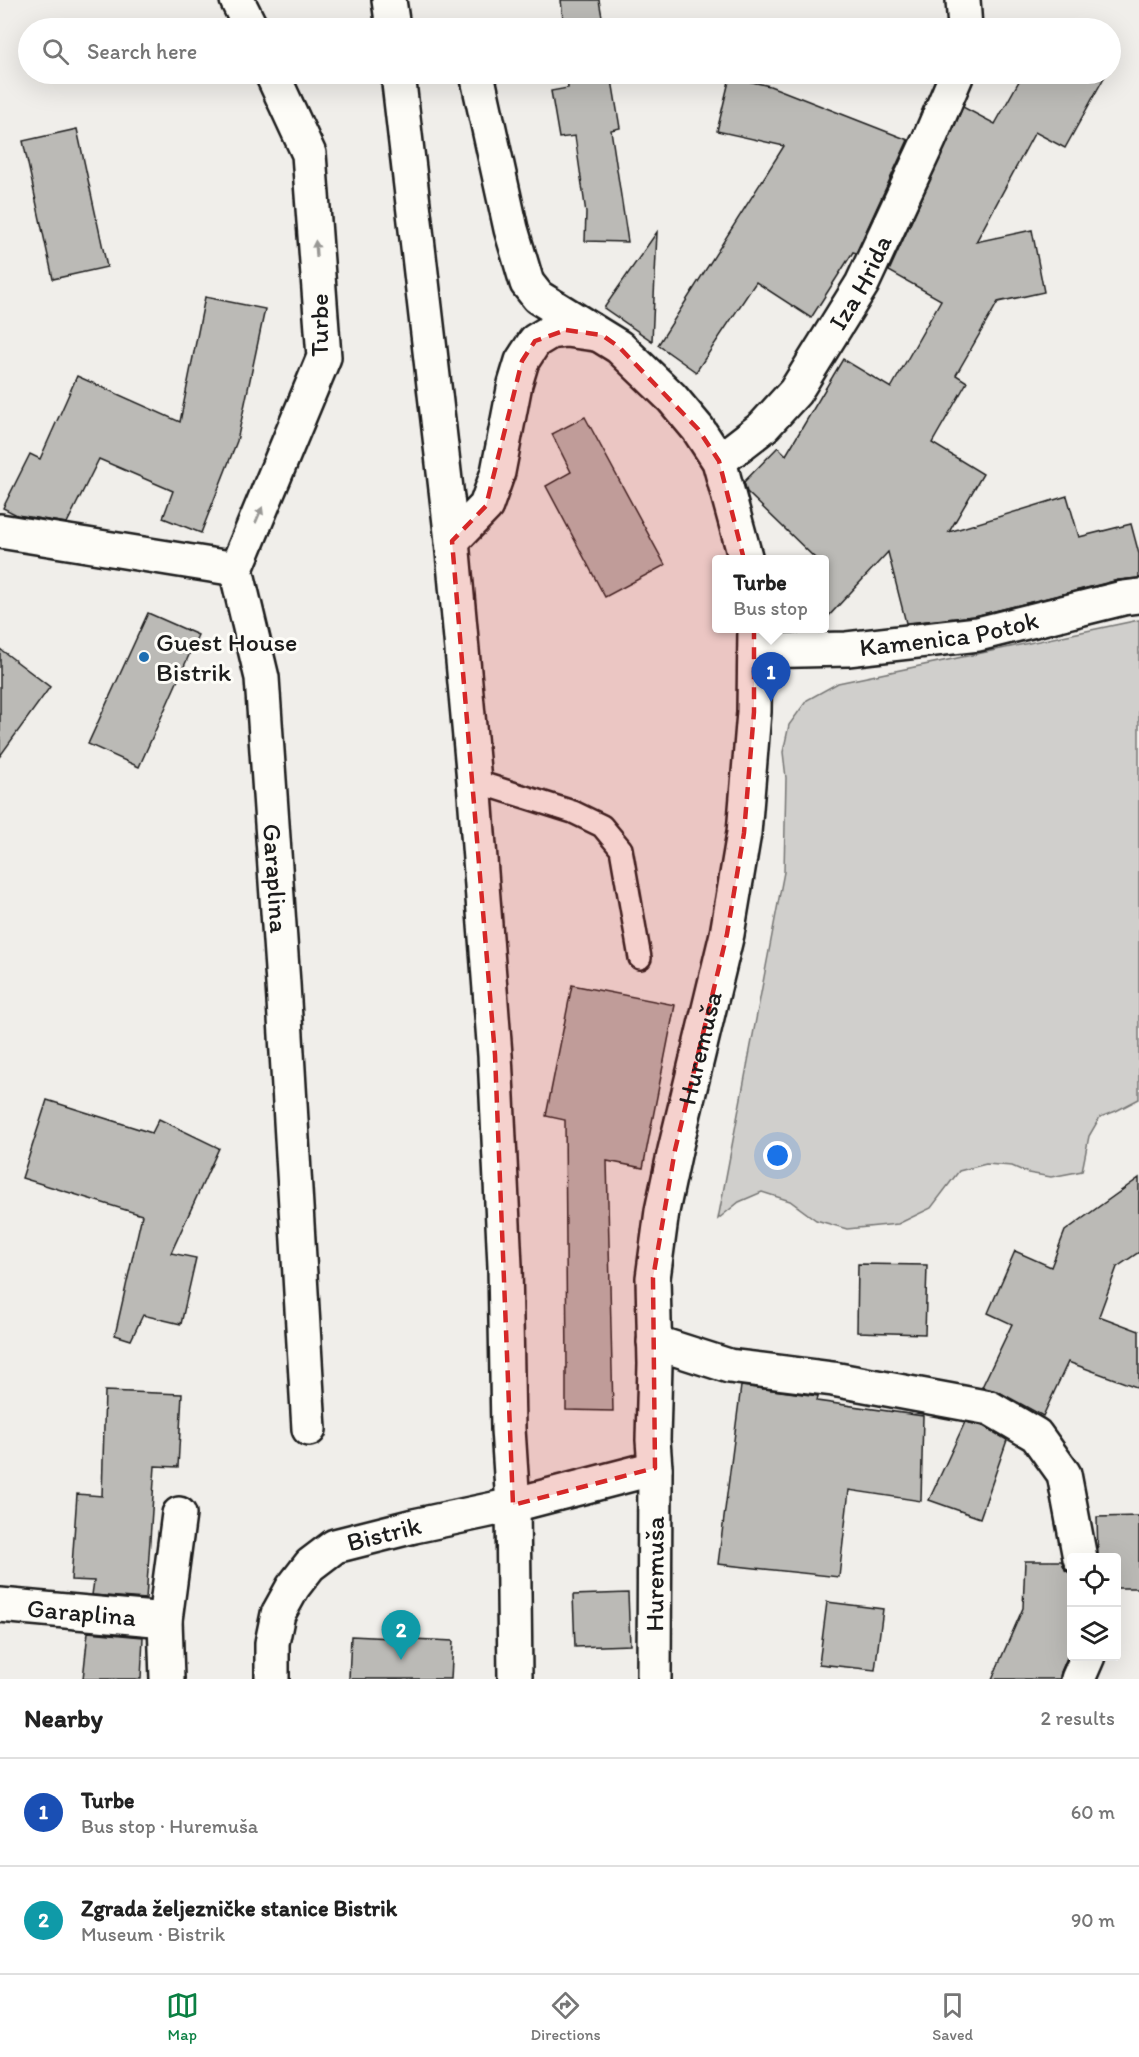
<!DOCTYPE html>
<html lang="en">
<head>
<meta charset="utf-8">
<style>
	body { margin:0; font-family:Itim,sans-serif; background:#f6f6f6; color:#222 }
	.controls { position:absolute; right:18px; bottom:18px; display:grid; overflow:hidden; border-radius:6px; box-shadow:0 6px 24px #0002 }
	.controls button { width:54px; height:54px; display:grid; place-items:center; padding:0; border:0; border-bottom:2px solid #e0e0e0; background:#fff; color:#222; font:30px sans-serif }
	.you { position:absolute; left:778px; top:1156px; width:21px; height:21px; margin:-15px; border:4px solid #fff; border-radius:50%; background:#1a73e8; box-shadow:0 0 0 9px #1a73e833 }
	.badge { display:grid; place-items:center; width:39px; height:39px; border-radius:50%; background:#0b8043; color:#fff; font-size:20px; font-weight:700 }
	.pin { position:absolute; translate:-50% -50px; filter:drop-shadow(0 2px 3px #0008) }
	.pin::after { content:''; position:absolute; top:32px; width:21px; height:18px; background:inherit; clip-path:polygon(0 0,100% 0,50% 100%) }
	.popup { position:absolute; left:712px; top:555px; width:117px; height:78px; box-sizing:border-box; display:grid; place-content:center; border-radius:6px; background:#fff; filter:drop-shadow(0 2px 4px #0005); font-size:20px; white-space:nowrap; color:#767676 }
	.popup b { font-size:22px; color:#222 }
	.popup::after { content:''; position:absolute; left:50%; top:100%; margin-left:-12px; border:12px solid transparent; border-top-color:#fff }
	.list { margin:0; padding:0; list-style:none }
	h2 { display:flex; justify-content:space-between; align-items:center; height:78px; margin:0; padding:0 24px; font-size:26px }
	h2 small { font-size:20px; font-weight:400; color:#767676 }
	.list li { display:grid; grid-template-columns:39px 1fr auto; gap:18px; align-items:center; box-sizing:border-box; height:108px; padding:0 24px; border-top:2px solid #e0e0e0 }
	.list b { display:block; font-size:22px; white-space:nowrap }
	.list p { margin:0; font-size:20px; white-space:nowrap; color:#767676 }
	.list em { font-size:20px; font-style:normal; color:#767676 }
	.icon { flex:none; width:33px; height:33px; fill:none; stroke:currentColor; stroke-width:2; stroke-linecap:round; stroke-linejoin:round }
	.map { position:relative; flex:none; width:1139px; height:1679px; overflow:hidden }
	.search { position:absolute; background:#fff; box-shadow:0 6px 24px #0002; left:18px; right:18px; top:18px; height:66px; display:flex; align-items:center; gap:15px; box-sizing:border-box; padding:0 21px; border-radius:33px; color:#767676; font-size:22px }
	.sheet { height:294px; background:#fff }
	nav { display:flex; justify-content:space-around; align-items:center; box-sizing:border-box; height:84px; border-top:2px solid #e0e0e0; background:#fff; font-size:16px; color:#767676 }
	nav a { display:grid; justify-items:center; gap:3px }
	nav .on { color:#0b8043 }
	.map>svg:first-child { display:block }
	.green { fill:#d0cfcc; stroke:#767674; stroke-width:1.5 }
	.building { fill:#bbbab6; stroke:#1c1c1c; stroke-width:1.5 }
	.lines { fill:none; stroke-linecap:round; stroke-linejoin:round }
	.service-casing { stroke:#1c1c1c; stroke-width:26 }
	.minor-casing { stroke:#1c1c1c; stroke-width:38 }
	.secondary-casing { stroke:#1c1c1c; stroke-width:38 }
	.primary-casing { stroke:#1c1c1c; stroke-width:38 }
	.service { stroke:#fdfcf7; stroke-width:21 }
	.minor { stroke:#fdfcf7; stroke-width:33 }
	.secondary { stroke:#fdfcf7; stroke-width:33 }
	.primary { stroke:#fdfcf7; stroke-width:33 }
	.oneway { fill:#989794 }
	.marked { fill:#d62828; fill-opacity:0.2; stroke:#d62828; stroke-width:4.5; stroke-dasharray:12 8; stroke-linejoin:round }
	.poi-dot { fill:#1f6fb2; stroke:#fdfcf7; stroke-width:2 }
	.labels { text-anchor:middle; stroke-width:6; stroke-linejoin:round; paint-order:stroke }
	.street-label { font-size:26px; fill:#1c1c1c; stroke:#fdfcf7 }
	.poi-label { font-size:26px; fill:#1c1c1c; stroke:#fdfcf7; text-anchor:start }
</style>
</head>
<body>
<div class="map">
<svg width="1139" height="1679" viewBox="0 0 1139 1679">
	<rect width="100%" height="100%" fill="#f0eeea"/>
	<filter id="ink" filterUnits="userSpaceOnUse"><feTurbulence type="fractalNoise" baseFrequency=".0167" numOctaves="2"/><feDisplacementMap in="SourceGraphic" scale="12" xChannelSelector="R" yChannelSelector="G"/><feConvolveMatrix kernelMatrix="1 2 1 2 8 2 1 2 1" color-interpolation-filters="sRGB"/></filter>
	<g filter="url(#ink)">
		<path class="green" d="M1139 620V1099L1116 1111 1100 1117 1089 1136 1082 1171 1051 1177 1028 1173 1012 1166 986 1164 959 1171 931 1208 898 1224 847 1229 816 1220 790 1201 762 1192 739 1202 718 1219 784 872 786 778 783 752 789 725 807 700 838 683Z"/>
		<g class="building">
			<path d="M561 0H599L604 28H564Z"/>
			<path d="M567 74H611L620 128 611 130 628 242 585 241 586 213 575 136 559 138 551 91 568 88Z"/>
			<path d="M1023 74H1106L1065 148 1035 132 976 242 1032 230 1044 292 998 302 956 375 967 382 932 443 983 474 949 532 1067 496 1079 537 1131 524 1139 554V578L1118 580 975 616 906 623 888 552 825 620V560H817L747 492 744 482 778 447 786 455 843 359 891 388 941 300 889 271 963 107 995 124Z"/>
			<path d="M730 77 770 86 908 140 856 253 853 252 811 318 756 282 696 372 658 345 784 146 717 131Z"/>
			<path d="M77 129 107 267 53 279 23 141Z"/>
			<path d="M657 232 652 341 604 308Z"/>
			<path d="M205 297 265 309 237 441 201 533 163 518 173 491 99 459 67 523 17 515 3 508 30 454 40 459 77 376 180 422Z"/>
			<path d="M585 417 665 565 605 597 546 486 571 472 552 434Z"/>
			<path d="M148 613 198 635 139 767 88 744Z"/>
			<path d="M0 649 50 687 0 756Z"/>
			<path d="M572 985 675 1005 643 1168 607 1161 613 1411 566 1410V1368H567L565 1120 546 1116Z"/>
			<path d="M47 1100 152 1133 159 1119 219 1148 171 1253 196 1258 181 1324 143 1315 131 1340 115 1335 142 1215 22 1178Z"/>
			<path d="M1139 1178V1252L1117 1267 1099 1316 1139 1331V1388L1068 1362 1043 1416 999 1392 982 1387 1012 1324 988 1313 1015 1251 1051 1267 1065 1231Z"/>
			<path d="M858 1264 927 1265 925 1334 857 1332Z"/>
			<path d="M741 1386 818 1396 817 1401 923 1416 921 1501 849 1490 839 1577 718 1564Z"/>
			<path d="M105 1391 182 1394 178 1467 155 1466 146 1599 92 1595 94 1581 71 1580 77 1494 102 1496Z"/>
			<path d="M965 1422 983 1426 1007 1440 980 1518 929 1500Z"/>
			<path d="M1139 1516V1588H1116V1557H1098L1097 1517Z"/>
			<path d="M1025 1561H1062L1065 1570 1071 1574V1648L1061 1672 1060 1679H992L1023 1608Z"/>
			<path d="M628 1593 630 1645 575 1647 573 1595Z"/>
			<path d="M827 1602 883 1609 875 1670 819 1664Z"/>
			<path d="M88 1632 143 1637 141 1679H83Z"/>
			<path d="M351 1636 453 1641 451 1679H349Z"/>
		</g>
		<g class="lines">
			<g class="service-casing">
				<path id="service" d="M474 781 573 812 602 826 621 849 640 958"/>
			</g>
			<g class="minor-casing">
				<g id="minor">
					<path d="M237 0 251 28"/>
					<path d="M963 0 965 28"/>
					<path d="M477 74 511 229 527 283 538 297 619 347 672 398 698 429 719 461 746 560"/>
					<path id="s1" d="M719 461 763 427 795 392 862 284 929 140 957 74"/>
					<path id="s2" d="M0 531 236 569 262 678 283 984 309 1429"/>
					<path d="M452 541 486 506 498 472 515 384 522 361 535 341 550 332 566 330 595 334"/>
					<path d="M236 569 324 357 309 154 272 74"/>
					<path id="s3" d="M755 651 847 649 978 634 1123 598 1139 596"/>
					<path d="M654 1342 729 1366 833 1379 990 1408 1036 1435 1064 1474 1080 1558"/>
					<path d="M513 1505 655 1468"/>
					<path id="s4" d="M0 1605 165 1620"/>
					<path d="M167 1679 165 1620 179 1514"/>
					<path id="s5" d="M654 1679 655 1468 653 1440 655 1364 653 1278 662 1211 675 1150 727 934 744 833 754 712 755 628"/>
					<path d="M1078 1679 1088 1656"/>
				</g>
			</g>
			<g class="secondary-casing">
				<g id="secondary">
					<path id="s6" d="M272 1679V1643L278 1614 293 1587 310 1565 335 1546 414 1526 513 1505"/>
				</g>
			</g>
			<g class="primary-casing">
				<g id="primary">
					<path d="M389 0 393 28"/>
					<path d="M398 74 452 541 474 781 495 1055 505 1266 508 1429 513 1505 515 1679"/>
				</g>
			</g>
			<use href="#service" class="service"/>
			<use href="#minor" class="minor"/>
			<use href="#secondary" class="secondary"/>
			<use href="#primary" class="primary"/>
		</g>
		<defs><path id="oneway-solid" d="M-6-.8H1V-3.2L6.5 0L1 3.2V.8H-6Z" transform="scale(1.5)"/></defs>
		<g class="oneway">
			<use href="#oneway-solid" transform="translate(316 249) rotate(-94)"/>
			<use href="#oneway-solid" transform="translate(259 515) rotate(-67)"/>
		</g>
	</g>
	<path class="marked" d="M566 330 602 335 619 347 698 429 719 461 754 599V712L744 833 727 934 675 1150 653 1278 655 1468 513 1505 495 1055 452 541 486 506 522 361 535 341Z"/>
	<circle class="poi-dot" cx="144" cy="657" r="6"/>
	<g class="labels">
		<g class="street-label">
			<text dy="9" stroke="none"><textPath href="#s1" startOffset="231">Iza Hrida</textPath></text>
			<text transform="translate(319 325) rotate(-90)" y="9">Turbe</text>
			<text dy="9" stroke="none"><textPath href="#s3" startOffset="195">Kamenica Potok</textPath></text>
			<text dy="9" stroke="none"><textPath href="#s2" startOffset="552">Garaplina</textPath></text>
			<text dy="9" stroke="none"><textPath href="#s5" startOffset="636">Huremuša</textPath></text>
			<text dy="9" stroke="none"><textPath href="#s6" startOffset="206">Bistrik</textPath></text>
			<text dy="9" stroke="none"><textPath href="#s5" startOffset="105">Huremuša</textPath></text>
			<text dy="9" stroke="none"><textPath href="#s4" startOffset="82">Garaplina</textPath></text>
		</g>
		<g class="poi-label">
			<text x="156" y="651">Guest House<tspan x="156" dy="30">Bistrik</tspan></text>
		</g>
	</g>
</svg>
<div class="controls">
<button><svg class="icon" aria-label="locate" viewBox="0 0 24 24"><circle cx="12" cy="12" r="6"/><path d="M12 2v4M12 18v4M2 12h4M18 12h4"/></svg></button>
<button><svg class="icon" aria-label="layers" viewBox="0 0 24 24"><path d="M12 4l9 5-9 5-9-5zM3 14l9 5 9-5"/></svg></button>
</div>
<div class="you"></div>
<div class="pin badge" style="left:771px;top:702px;background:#1a4fb4">1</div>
<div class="popup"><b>Turbe</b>Bus stop</div>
<div class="pin badge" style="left:401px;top:1660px;background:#0f9aa8">2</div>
<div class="search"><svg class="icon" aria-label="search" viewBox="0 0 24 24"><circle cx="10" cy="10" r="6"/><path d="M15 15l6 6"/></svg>Search here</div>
</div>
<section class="sheet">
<h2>Nearby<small>2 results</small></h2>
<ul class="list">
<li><span class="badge" style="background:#1a4fb4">1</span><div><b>Turbe</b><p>Bus stop · Huremuša</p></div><em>60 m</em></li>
<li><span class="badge" style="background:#0f9aa8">2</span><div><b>Zgrada željezničke stanice Bistrik</b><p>Museum · Bistrik</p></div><em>90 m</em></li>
</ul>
</section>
<nav>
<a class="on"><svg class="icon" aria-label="map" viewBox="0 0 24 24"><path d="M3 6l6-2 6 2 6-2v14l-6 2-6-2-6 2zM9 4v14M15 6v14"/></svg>Map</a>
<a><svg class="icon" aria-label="directions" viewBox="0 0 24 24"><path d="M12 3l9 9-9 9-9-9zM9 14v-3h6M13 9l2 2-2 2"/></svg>Directions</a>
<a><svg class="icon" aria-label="saved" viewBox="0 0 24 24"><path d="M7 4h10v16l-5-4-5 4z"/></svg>Saved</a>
</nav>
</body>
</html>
